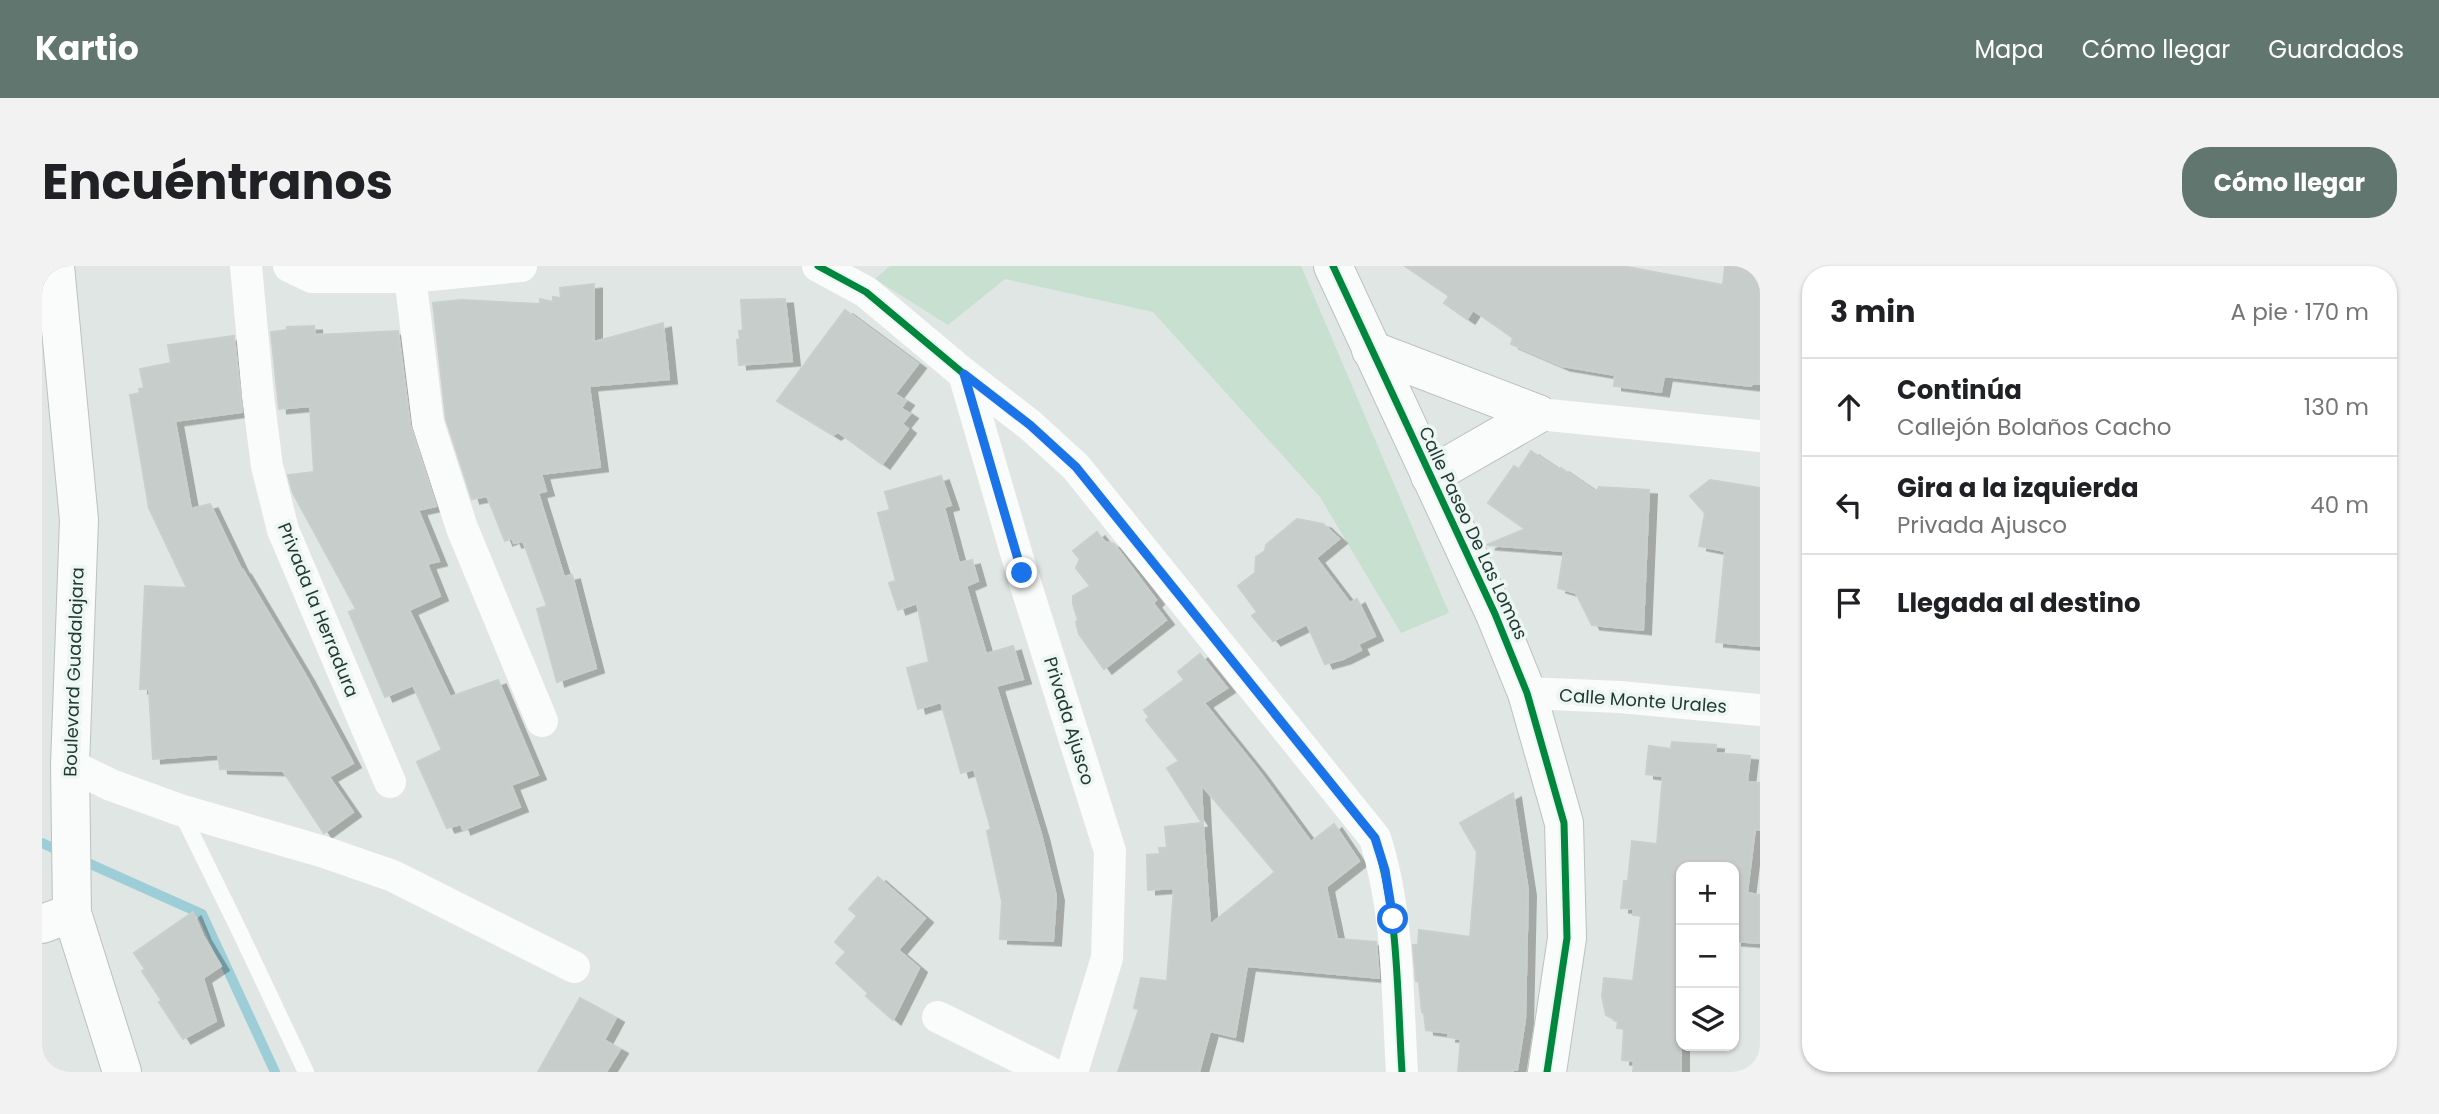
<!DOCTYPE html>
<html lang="es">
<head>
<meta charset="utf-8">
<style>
	body { margin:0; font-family:Poppins,sans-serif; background:#f2f2f2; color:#202124 }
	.controls { position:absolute; right:21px; bottom:21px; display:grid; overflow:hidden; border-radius:14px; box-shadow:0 2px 5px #0004 }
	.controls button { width:63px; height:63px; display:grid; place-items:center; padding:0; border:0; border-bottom:2px solid #e0e0e0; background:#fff; color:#202124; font:35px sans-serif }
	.stop { position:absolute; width:21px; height:21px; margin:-16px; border:5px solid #1a73e8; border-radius:50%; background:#fff }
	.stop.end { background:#1a73e8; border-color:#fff; box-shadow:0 2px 7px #0008 }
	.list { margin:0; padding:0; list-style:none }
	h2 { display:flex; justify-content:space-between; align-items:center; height:91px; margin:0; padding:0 28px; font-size:30px }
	h2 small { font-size:23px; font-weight:400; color:#757577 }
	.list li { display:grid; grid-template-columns:46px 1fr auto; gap:21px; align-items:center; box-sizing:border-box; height:98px; padding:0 28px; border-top:2px solid #e0e0e0 }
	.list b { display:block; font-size:26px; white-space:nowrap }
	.list p { margin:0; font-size:23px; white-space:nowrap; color:#757577 }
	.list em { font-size:23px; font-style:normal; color:#757577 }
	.icon { flex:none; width:38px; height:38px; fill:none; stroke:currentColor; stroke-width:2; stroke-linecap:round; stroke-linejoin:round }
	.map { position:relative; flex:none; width:1718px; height:806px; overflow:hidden; border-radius:28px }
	header { display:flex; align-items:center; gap:42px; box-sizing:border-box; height:98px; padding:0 35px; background:#627670; color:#fff }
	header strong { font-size:33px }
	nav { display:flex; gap:38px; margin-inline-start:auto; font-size:24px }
	.intro { display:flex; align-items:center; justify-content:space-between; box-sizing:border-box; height:168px; padding:0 42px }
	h1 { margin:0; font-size:49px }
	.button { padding:18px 32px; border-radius:28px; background:#627670; color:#fff; font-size:24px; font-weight:700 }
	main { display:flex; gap:42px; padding:0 42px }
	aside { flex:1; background:#fff; border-radius:28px; box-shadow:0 2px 5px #0004 }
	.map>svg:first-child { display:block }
	.green { fill:#c7e0d0 }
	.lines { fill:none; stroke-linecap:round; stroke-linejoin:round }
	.stream { stroke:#9dced7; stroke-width:10 }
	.building { fill:#c7cdcb; stroke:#c8cfcc; stroke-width:2; fill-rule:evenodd; filter:url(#shadow) }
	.secondary-casing { stroke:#b9c3bf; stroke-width:40 }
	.lane { stroke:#fafbfb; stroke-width:16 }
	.street { stroke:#fafbfb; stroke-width:32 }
	.secondary { stroke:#fafbfb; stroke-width:38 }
	.cycleway-casing { stroke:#edf6f2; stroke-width:11 }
	.cycleway { stroke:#00873e; stroke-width:7 }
	.route { stroke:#1a73e8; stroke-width:9 }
	.labels { text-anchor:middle; stroke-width:7; stroke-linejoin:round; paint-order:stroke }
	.street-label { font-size:18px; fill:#1e3932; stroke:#edf6f2 }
</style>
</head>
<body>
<header>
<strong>Kartio</strong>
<nav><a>Mapa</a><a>Cómo llegar</a><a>Guardados</a></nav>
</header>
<div class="intro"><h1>Encuéntranos</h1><a class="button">Cómo llegar</a></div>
<main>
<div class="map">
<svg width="1718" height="806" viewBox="0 0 1718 806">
	<defs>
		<filter id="shadow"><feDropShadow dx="8" dy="4.5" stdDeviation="0" flood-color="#0004"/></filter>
	</defs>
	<rect width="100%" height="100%" fill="#dfe6e3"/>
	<path class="green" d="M848 0H1259L1407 347 1359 367 1278 231 1111 46 963 13 906 59 833 13Z"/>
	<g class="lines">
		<g class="stream">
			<path d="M0 577 22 587"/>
			<path d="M37 593 160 648 233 806"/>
		</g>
	</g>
	<g class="building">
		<path d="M1363 0H1580L1681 19 1683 0H1718V118H1710L1709 120 1622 110 1619 126 1572 120 1573 109 1520 100 1469 78 1471 72 1431 44 1425 53 1402 37 1407 30Z"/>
		<path d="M552 18V76L621 57 627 113 547 120 558 201 499 208 504 225 496 227 522 311 530 309 554 402 515 416 495 343 505 340 481 275 472 277 470 272 463 275 445 230 430 233 404 153 391 37 419 34 498 38V33L511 36V31L519 32 518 22Z"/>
		<path d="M743 33 750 95 697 99 695 74 698 73 697 65 701 64 699 34Z"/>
		<path d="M803 44 876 98 853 128 864 135 859 142 868 148 860 158 866 163 840 198 796 166 791 169 735 135Z"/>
		<path d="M272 60 273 69 356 65 368 159 394 240 376 244 397 295 385 298 398 330 367 344 408 431 456 414 496 509 469 519 478 541 421 564 419 558 405 562 375 496 400 484 371 419 343 431 307 346 314 343 251 227 246 209 272 206 268 140 237 143 229 66 245 64V61Z"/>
		<path d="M192 70 200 146 133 155 149 243 168 238 200 305 201 304 264 410 311 497 287 511 311 546 282 567 241 505 178 503 176 488 111 493 107 423H98L103 320 145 322 107 242 88 129 98 127 97 123 102 122 98 103 129 97 126 79Z"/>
		<path d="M1489 185 1517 204 1519 202 1554 226 1557 221 1607 224 1601 364 1550 359 1534 327 1516 322 1522 285 1445 279 1483 263 1446 237 1472 200 1477 203Z"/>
		<path d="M899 210 909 239 902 241 917 297 930 294 936 315 924 320 944 388 971 380 981 413 954 420 999 568 1014 630 1011 675 958 673 960 635 945 565 949 563 932 503 919 507 899 436 876 443 865 402 887 396 875 337 856 344 847 317 854 315 836 247 848 244 843 226Z"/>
		<path d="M1668 214 1718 222V380L1674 376 1683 285 1657 280 1663 247 1648 230Z"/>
		<path d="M1255 253 1281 258 1297 273 1274 292 1308 337 1315 333 1333 370 1316 378 1319 384 1301 393 1283 398 1265 358 1231 375 1210 350 1215 346 1196 320 1213 307 1214 291 1223 285 1224 279Z"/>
		<path d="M1055 266 1063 276 1072 278 1114 334 1111 337 1124 354 1062 403 1037 368 1034 356 1036 354 1031 338V330L1048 320 1034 302 1038 293 1031 285Z"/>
		<path d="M1158 388 1185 422 1162 437 1216 504 1269 576 1292 558 1317 595 1284 621 1295 673 1334 676 1337 712 1205 700 1193 771 1168 765 1157 806H1076L1097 743 1092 742 1099 712 1125 715 1132 622 1106 624 1105 589 1118 588 1117 582H1125L1123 561 1160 557 1125 502 1137 495 1104 454 1107 451 1102 444 1142 414 1136 406ZM1159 518 1233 606 1168 659 1161 559Z"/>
		<path d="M1630 476 1674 479 1673 487 1708 490 1705 516 1718 517V564L1713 563 1705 627 1718 629V677L1692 675V601H1639V806H1591L1592 795 1580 794 1582 763 1575 762 1576 755 1564 749 1560 730 1562 712 1591 715 1599 650 1591 649 1592 643 1579 642 1582 615H1586L1590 575 1615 578 1621 510 1604 508 1607 480 1629 483Z"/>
		<path d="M1471 527 1486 625 1483 754 1475 804H1471V806H1416L1419 773 1406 771 1407 767 1384 764 1382 747 1380 746 1377 716 1374 715 1371 679H1376L1377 664 1428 671 1435 586 1418 557Z"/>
		<path d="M836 611 883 652 856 684 877 702 851 754 824 730 826 727 794 697 804 686 793 676 815 650 807 643Z"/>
		<path d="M151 646 161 670 179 700 161 712 174 755 141 773 117 736 120 735 100 705 103 703 92 687Z"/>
		<path d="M538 732 574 752 562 774 578 783 564 806H496Z"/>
	</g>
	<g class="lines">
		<g class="secondary-casing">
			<g id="secondary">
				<path d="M13 0 37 254 28 499 30 647 80 806"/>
				<path d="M1291 0 1453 348 1485 427 1522 557 1525 672 1505 806"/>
				<path d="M1329 84 1496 148"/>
				<path d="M1388 210 1496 148"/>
				<path d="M0 658 30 647"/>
			</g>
		</g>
		<path class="lane" d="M139 546 196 662 264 806"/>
		<g class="street">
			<path d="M204 0 216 130 225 200 241 264 348 516"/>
			<path d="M247 0 270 11H368L479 0"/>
			<path d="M776 0 824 26 922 108 988 159 1034 201 1333 572C1357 647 1355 728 1360 806"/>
			<path d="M368 11 386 157 420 262 500 455"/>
			<path d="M922 108 980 307 1068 585 1065 692 1030 806"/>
			<path d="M1496 148 1718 170"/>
			<path d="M1485 427 1578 431 1718 444"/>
			<path d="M28 499 69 519 138 544 282 586 351 610 532 701"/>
			<path d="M896 751 1007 806"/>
		</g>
		<use href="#secondary" class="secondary"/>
		<g class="cycleway-casing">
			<g id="cycleway">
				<path d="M776 0 824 26 922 108 988 159 1034 201 1333 572C1357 647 1355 728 1360 806"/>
				<path d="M1291 0 1453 348 1485 427 1522 557 1525 672 1505 806"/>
			</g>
		</g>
		<use href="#cycleway" class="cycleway"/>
	</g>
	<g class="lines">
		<path class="route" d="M980 307 922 108 988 159 1034 201 1333 572 1343 604 1351 653"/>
	</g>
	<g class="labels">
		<g class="street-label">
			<text transform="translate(1431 267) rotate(65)" y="6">Calle Paseo De Las Lomas</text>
			<text transform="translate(276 344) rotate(68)" y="6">Privada la Herradura</text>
			<text transform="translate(32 406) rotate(-88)" y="6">Boulevard Guadalajara</text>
			<text transform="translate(1601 435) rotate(4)" y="6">Calle Monte Urales</text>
			<text transform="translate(1027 455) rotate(73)" y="6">Privada Ajusco</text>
		</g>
	</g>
</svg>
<div class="controls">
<button>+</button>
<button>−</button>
<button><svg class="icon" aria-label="layers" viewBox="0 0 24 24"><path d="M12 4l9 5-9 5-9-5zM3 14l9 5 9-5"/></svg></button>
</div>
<div class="stop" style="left:1351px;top:653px"></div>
<div class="stop end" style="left:980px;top:307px"></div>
</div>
<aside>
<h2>3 min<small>A pie · 170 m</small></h2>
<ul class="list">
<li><svg class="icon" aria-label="ahead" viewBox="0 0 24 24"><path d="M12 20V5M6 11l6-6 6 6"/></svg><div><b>Continúa</b><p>Callejón Bolaños Cacho</p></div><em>130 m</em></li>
<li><svg class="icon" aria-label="left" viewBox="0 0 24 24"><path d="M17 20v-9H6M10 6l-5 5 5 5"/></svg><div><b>Gira a la izquierda</b><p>Privada Ajusco</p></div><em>40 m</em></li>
<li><svg class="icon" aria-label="arrive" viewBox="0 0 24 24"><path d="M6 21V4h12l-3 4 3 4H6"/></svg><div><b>Llegada al destino</b></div></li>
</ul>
</aside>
</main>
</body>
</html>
